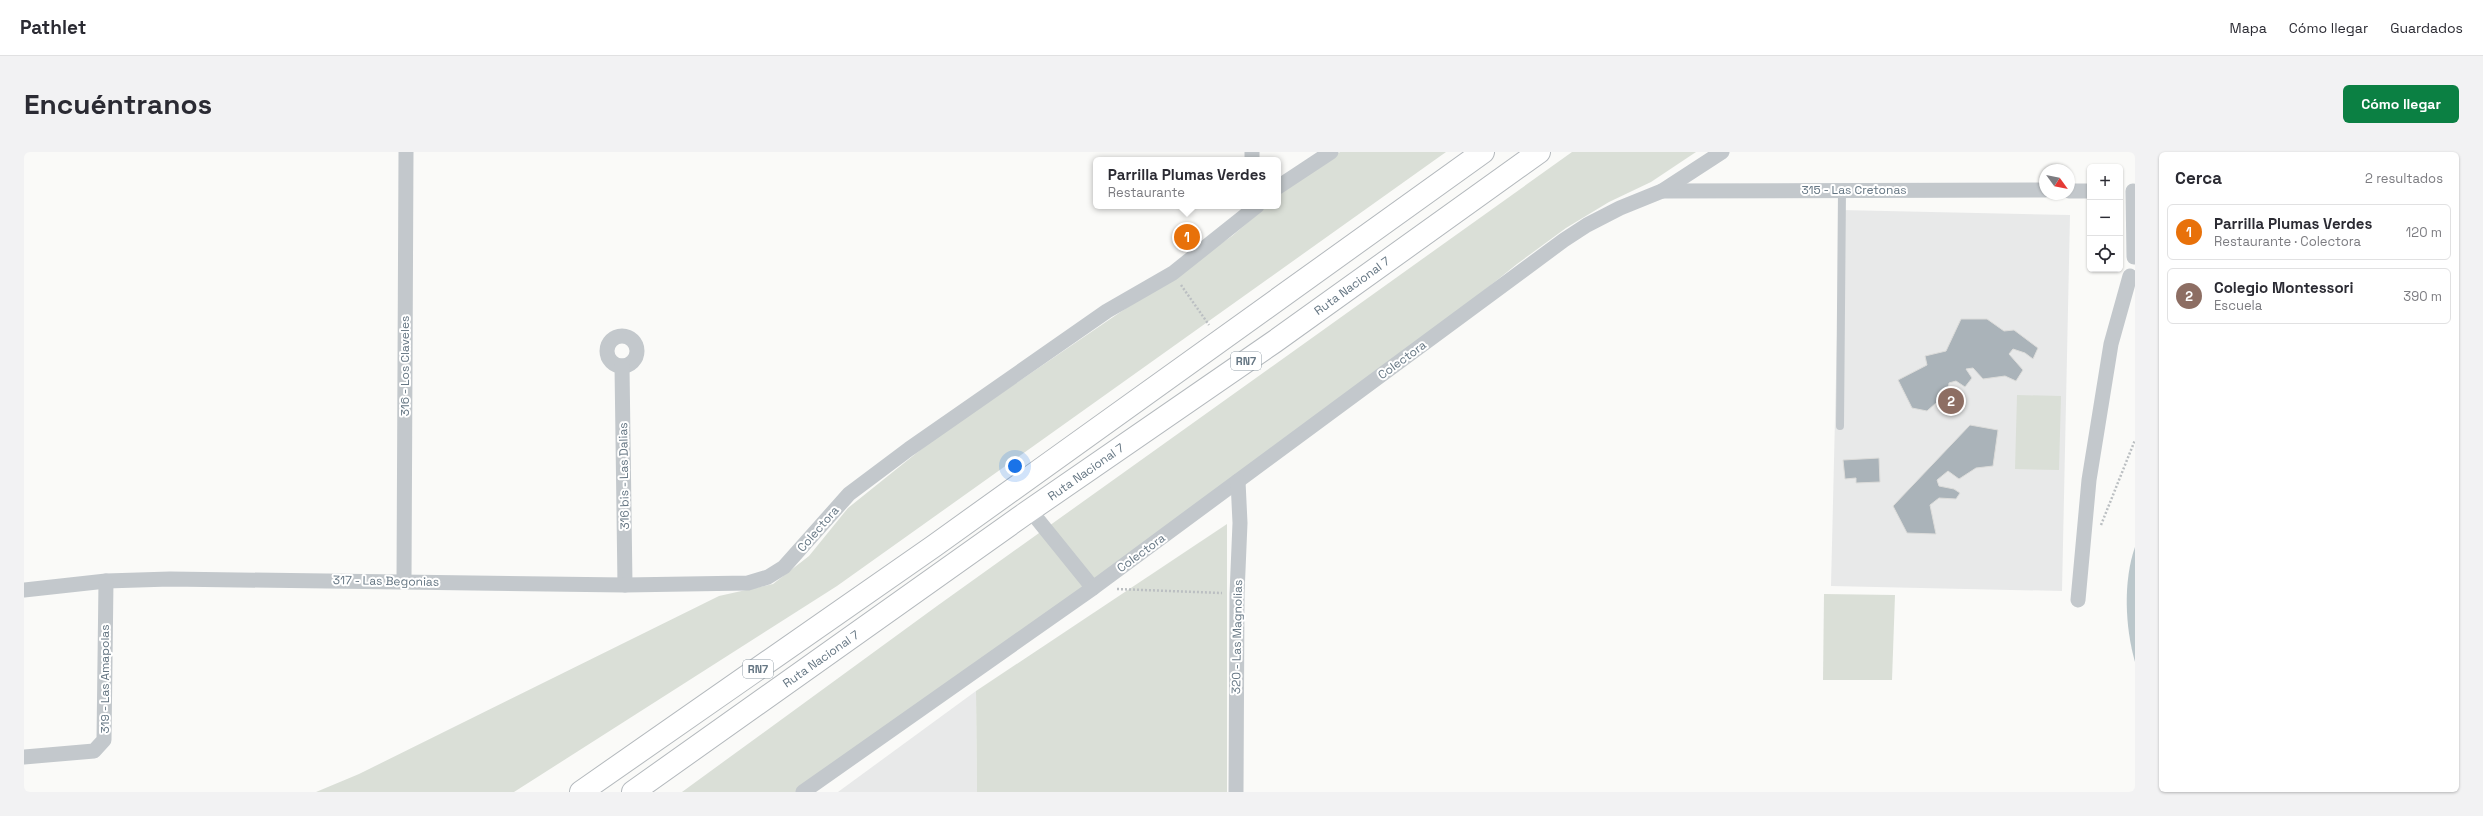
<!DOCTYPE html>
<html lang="es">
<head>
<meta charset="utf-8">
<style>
	body { margin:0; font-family:"Space Grotesk",sans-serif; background:#f2f2f3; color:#2b2b33 }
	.controls { position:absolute; right:12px; top:12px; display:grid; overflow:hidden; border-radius:6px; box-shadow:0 1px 3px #0004 }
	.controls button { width:36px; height:36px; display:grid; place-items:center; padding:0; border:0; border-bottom:1px solid #e1e1e2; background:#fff; color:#2b2b33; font:20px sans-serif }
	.compass { position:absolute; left:2015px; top:12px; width:36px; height:36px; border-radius:50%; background:#fff; box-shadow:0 1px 3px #0004; rotate:123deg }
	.you { position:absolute; left:991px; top:314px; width:14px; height:14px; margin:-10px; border:3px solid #fff; border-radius:50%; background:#1a73e8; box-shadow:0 0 0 6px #1a73e833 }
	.badge { display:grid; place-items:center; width:26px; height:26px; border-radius:50%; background:#0b8043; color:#fff; font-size:13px; font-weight:700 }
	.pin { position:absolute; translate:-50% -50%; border:2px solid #fff; box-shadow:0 1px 4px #0006 }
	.popup { position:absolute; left:1069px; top:5px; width:188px; height:52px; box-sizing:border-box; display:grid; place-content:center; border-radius:6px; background:#fff; filter:drop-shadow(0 1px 3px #0005); font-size:13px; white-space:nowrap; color:#7c7c81 }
	.popup b { font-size:15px; color:#2b2b33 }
	.popup::after { content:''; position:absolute; left:50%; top:100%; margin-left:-8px; border:8px solid transparent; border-top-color:#fff }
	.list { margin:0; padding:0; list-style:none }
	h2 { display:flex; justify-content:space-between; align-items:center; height:52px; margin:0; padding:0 16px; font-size:17px }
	h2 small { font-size:13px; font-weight:400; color:#7c7c81 }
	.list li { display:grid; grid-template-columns:26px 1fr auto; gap:12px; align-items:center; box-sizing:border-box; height:56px; margin:0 8px 8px; padding:0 8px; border:1px solid #e1e1e2; border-radius:6px }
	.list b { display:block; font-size:15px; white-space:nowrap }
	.list p { margin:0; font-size:13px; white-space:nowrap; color:#7c7c81 }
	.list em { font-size:13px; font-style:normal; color:#7c7c81 }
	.icon { flex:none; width:22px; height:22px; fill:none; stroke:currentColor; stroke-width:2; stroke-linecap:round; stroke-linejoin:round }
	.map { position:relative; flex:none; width:2111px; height:640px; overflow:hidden; border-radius:6px }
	header { display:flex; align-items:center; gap:24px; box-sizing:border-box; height:56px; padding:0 20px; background:#fff; border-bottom:1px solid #e1e1e2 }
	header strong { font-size:19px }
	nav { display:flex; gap:22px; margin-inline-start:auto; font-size:14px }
	.intro { display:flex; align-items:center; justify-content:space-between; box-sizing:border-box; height:96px; padding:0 24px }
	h1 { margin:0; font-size:28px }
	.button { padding:10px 18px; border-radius:6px; background:#0b8043; color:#fff; font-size:14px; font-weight:700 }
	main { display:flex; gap:24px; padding:0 24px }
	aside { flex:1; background:#fff; border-radius:6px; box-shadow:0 1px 3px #0004 }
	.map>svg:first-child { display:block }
	.built { fill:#e8e9e9 }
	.green { fill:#dadfd7 }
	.water { fill:#bbc7cb }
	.building { fill:#aab3b9; stroke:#dcdcda }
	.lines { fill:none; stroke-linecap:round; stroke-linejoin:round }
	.motorway-casing { stroke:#b4b9bd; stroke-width:24 }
	.path { stroke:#bbbfc2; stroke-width:2.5; stroke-dasharray:2 2; stroke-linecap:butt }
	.service { stroke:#c3c8cc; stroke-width:8 }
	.minor { stroke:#c3c8cc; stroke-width:15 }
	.motorway { stroke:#fff; stroke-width:22 }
	.labels { text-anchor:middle; stroke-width:4; stroke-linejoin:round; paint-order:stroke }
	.shield { fill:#fff; stroke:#939fa8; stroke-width:1 }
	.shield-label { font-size:11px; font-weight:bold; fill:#657683 }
	.street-label { font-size:12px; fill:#657683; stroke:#fff }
</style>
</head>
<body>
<header>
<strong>Pathlet</strong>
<nav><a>Mapa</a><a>Cómo llegar</a><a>Guardados</a></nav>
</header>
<div class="intro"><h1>Encuéntranos</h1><a class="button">Cómo llegar</a></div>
<main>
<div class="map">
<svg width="2111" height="640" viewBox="0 0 2111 640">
	<rect width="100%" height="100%" fill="#fafaf8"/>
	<g class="built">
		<path d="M1816 58 2046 63 2038 439 1807 434Z"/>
		<path d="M952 539 953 640H814Z"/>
	</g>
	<g class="green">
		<path d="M1316 0H1422L813 434 490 640H292L335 622 695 444 749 432 785 404 824 356 910 287 1208 84 1243 54H1254V44L1270 30Z"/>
		<path d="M1548 0H1672L1627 30 1585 50 1542 76 1493 112 1368 213 781 640H658L913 454Z"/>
		<path d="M1993 243 2037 244 2035 318 1991 317Z"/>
		<path d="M1203 372V640H953L952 539Z"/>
		<path d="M1800 442 1871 443 1868 528H1799Z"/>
	</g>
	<path class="water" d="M2111 395V510C2101 475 2099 429 2111 395Z"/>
	<g class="building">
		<path d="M1937 167H1963L1980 179 1990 178 2014 196 2009 207 2001 201 1989 197 1985 202 1999 218 1992 229 1981 224 1959 227 1949 216 1942 217 1948 226 1941 235 1932 229 1925 231 1924 239 1933 244 1926 258 1912 251 1903 259 1888 256 1874 228 1903 213 1901 204 1922 199Z"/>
		<path d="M1946 273 1974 278 1969 314 1952 316 1935 327 1924 319 1913 328 1915 334 1930 337 1936 341 1932 347 1915 346 1906 353 1912 382 1883 381 1869 354Z"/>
		<path d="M1855 306 1856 330 1832 331V326L1821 327 1819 308Z"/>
	</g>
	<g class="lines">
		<g class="motorway-casing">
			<g id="motorway">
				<path d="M557 640 910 394 1459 0"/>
				<path d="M609 640 1002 361 1250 190 1515 0"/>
			</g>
		</g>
		<g class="path">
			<path d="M1157 133 1185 173"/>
			<path d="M2077 373 2111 288"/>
			<path d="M1093 437 1198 441"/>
		</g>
		<path class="service" d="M1816 274 1818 38"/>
		<g class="minor">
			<path d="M1228 8V0"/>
			<path d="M1254 35 1307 0"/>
			<path d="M1638 39 2021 38"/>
			<path d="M2045 39H2066"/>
			<path d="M2109 39 2110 105"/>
			<circle cx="598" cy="199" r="15"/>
			<path d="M598 214 601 433"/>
			<path d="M1006 358 1069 436"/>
			<path d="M380 429 382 0"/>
			<path d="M0 438 82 429 146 427 601 433 724 431 744 425 760 415 825 342 885 297 1083 159 1149 121 1233 54"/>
			<path d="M2054 448 2065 328 2087 192 2106 124"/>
			<path d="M0 605 70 599 80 588 82 429"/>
			<path d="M779 640 1069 436 1540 88 1563 73 1596 56 1638 39 1698 0"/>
			<path d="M1212 640 1213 442 1216 371 1214 329"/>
		</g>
		<use href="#motorway" class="motorway"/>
	</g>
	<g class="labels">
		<g class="shield">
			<rect x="1207" y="200" width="30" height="18" rx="3"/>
			<rect x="719" y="508" width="30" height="18" rx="3"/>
		</g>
		<g class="shield-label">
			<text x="1222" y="213">RN7</text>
			<text x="734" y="521">RN7</text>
		</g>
		<g class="street-label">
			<text x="1830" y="42">315 - Las Cretonas</text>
			<text transform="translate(1328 134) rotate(-36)" y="4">Ruta Nacional 7</text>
			<text transform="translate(1378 208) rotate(-36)" y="4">Colectora</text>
			<text transform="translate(381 214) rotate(-90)" y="4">316 - Los Claveles</text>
			<text transform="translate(1062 320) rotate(-35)" y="4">Ruta Nacional 7</text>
			<text transform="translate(600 324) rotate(-91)" y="4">316 bis - Las Dalias</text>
			<text transform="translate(794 377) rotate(-49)" y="4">Colectora</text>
			<text transform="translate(1117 401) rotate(-36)" y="4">Colectora</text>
			<text transform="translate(362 429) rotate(1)" y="4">317 - Las Begonias</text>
			<text transform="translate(1213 485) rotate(-89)" y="4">320 - Las Magnolias</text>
			<text transform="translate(797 507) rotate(-35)" y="4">Ruta Nacional 7</text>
			<text transform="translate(81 527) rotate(-90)" y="4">319 - Las Amapolas</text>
		</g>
	</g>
</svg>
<div class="controls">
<button>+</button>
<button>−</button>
<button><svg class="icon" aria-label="locate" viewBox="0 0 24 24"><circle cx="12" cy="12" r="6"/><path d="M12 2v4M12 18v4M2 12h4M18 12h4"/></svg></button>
</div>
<svg class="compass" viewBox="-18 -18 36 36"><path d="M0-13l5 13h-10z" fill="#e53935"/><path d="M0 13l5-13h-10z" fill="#7c7c81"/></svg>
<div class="you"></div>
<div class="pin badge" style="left:1163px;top:85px;background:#e8710a">1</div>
<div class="popup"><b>Parrilla Plumas Verdes</b>Restaurante</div>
<div class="pin badge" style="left:1927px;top:249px;background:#8d6e63">2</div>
</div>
<aside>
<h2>Cerca<small>2 resultados</small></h2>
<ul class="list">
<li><span class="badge" style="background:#e8710a">1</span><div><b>Parrilla Plumas Verdes</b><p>Restaurante · Colectora</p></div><em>120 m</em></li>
<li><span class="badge" style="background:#8d6e63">2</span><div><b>Colegio Montessori</b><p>Escuela</p></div><em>390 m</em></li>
</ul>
</aside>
</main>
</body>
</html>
